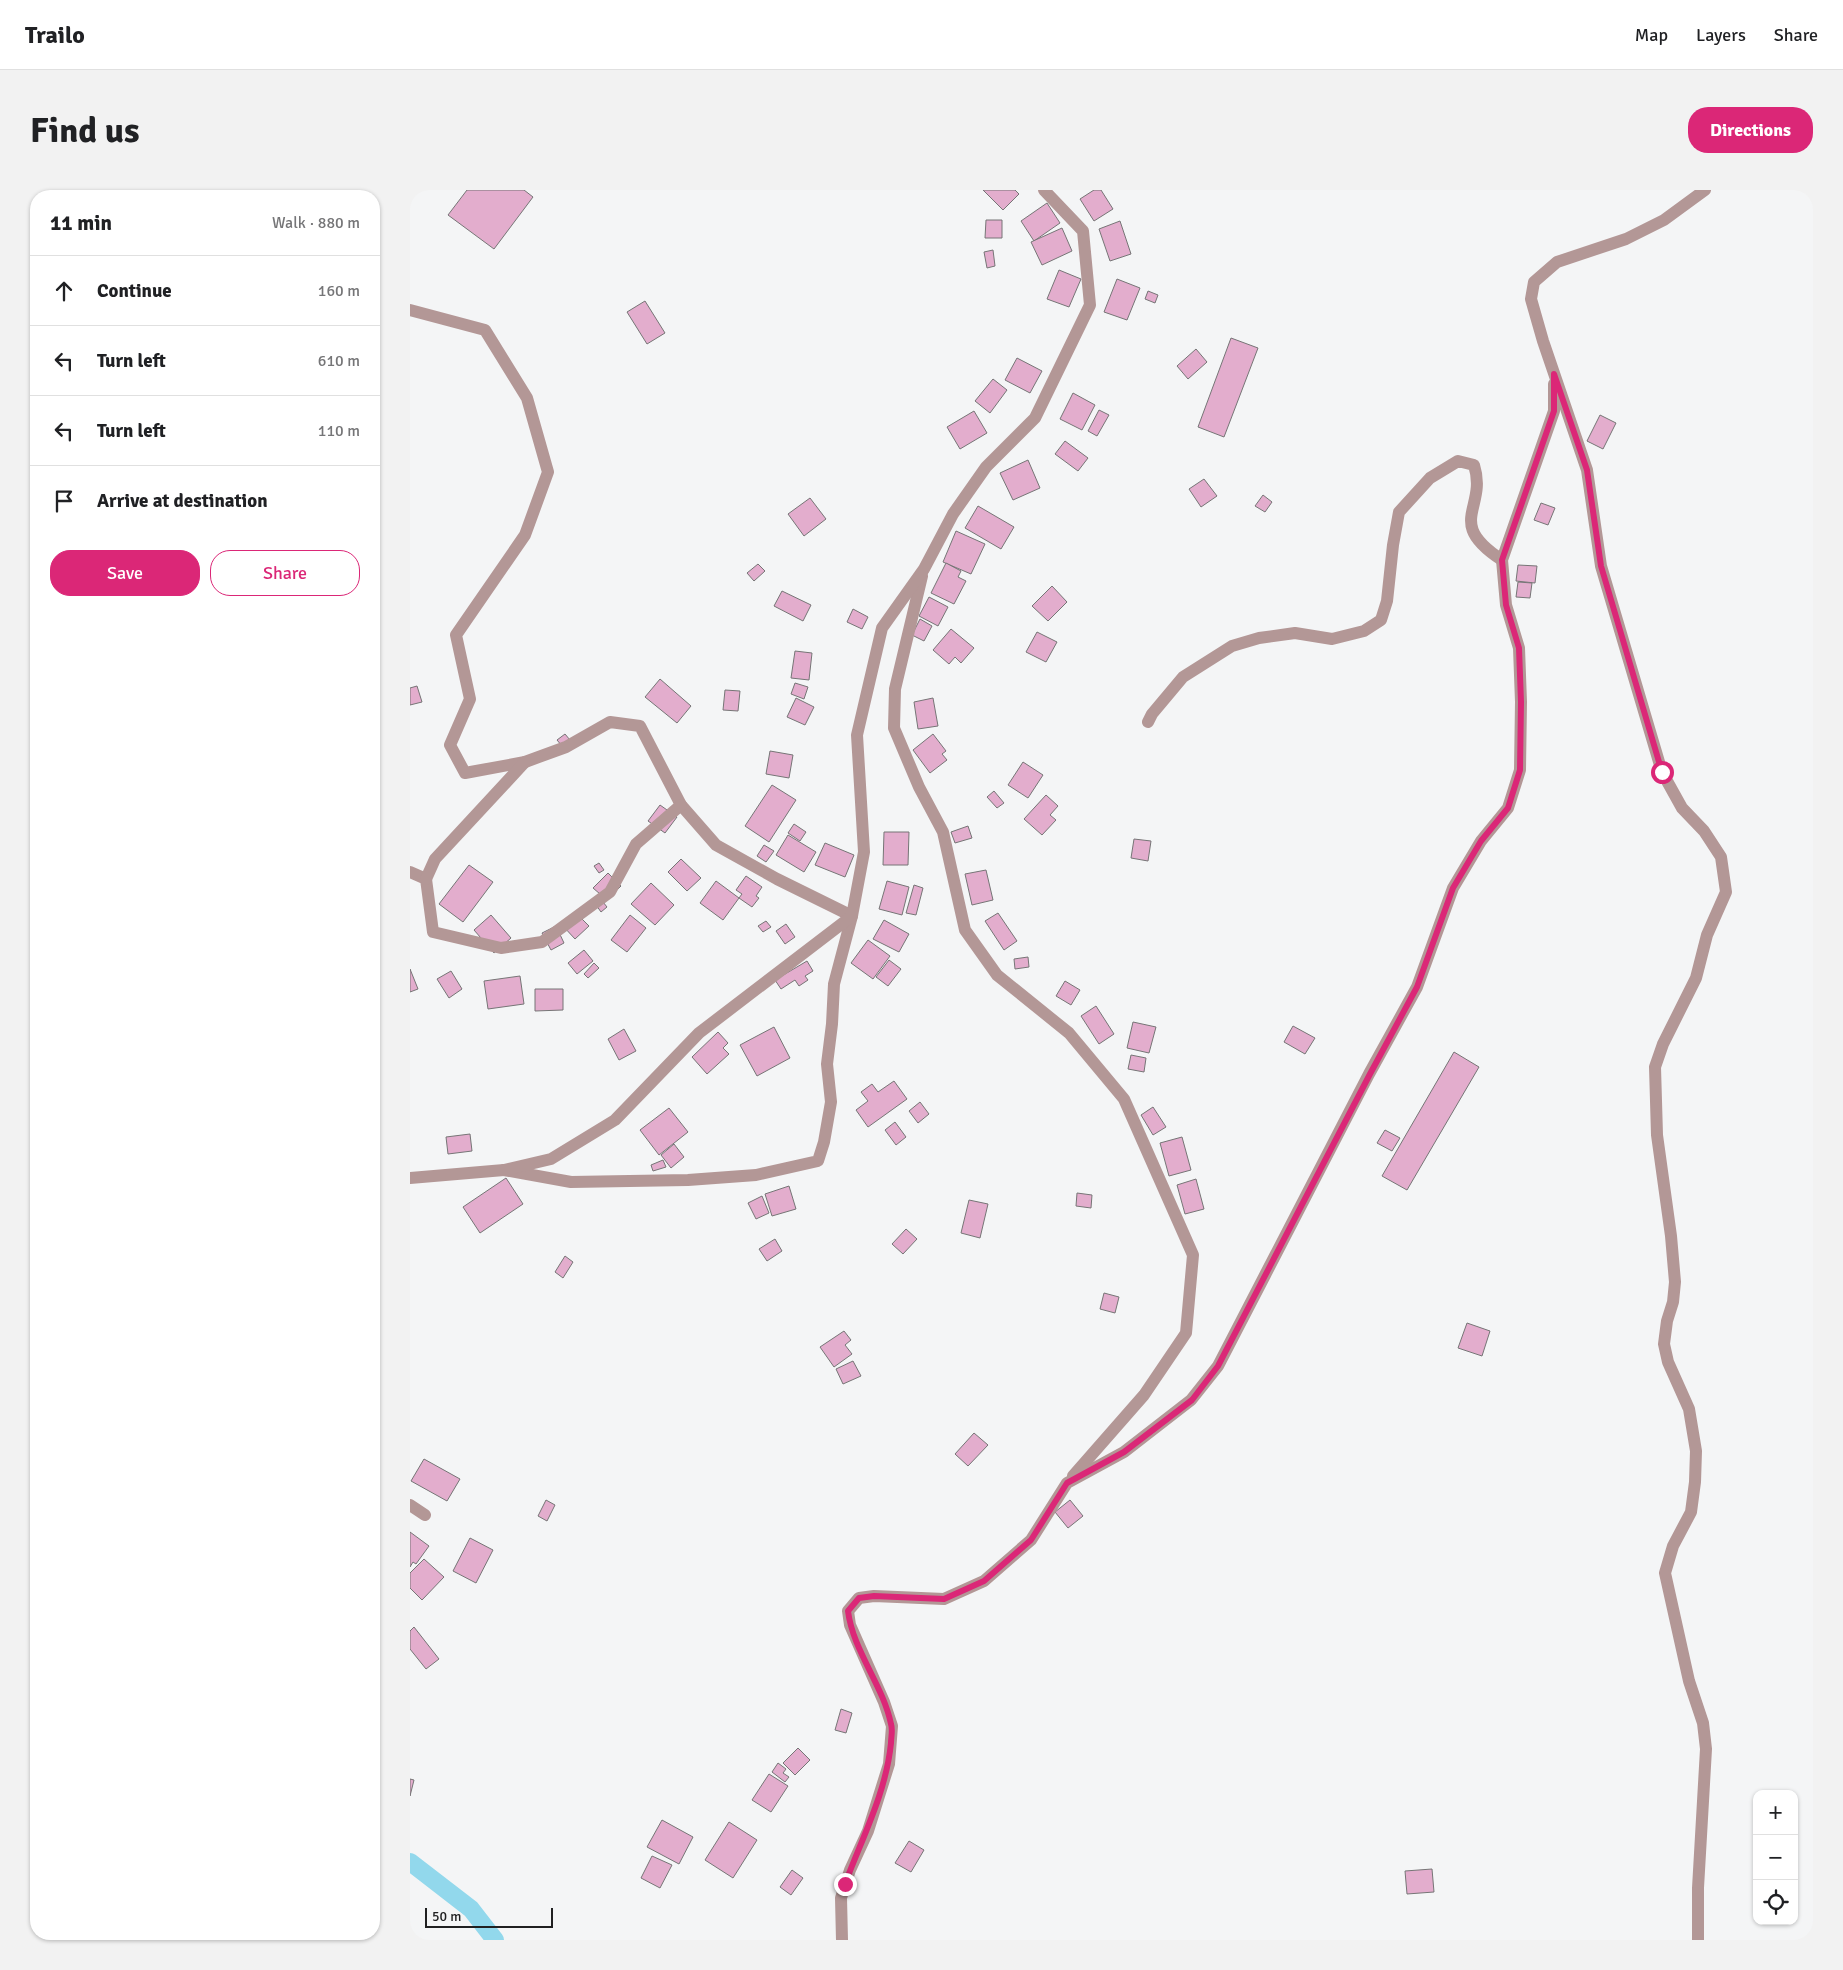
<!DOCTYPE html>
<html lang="en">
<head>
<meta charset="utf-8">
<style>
	body { margin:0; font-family:Signika,sans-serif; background:#f2f2f2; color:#202124 }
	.controls { position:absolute; right:15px; bottom:15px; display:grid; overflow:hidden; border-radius:10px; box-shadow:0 1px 4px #0004 }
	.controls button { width:45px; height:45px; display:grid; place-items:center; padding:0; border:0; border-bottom:1px solid #e0e0e0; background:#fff; color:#202124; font:25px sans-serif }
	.scale { position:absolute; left:15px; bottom:12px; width:128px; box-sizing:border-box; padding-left:5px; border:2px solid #202021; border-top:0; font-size:14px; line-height:18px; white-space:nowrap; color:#202021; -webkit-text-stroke:4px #f4f5f6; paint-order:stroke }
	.stop { position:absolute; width:15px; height:15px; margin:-11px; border:4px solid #db2777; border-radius:50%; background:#fff }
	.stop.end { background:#db2777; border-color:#fff; box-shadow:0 1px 5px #0008 }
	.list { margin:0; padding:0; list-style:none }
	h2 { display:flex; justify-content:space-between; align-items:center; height:65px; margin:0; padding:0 20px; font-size:21px }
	h2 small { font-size:16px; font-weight:400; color:#757577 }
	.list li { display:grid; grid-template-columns:32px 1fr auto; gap:15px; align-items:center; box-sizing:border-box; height:70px; padding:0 20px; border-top:1px solid #e0e0e0 }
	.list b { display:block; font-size:19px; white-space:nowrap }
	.list em { font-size:16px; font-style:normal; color:#757577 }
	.actions { display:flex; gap:10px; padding:15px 20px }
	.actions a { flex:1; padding:11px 0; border:1px solid #db2777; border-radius:20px; text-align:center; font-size:18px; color:#db2777 }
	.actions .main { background:#db2777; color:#fff }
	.icon { flex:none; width:28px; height:28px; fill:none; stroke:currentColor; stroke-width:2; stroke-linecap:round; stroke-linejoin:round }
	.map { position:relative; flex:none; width:1403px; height:1750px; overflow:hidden; border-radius:20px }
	header { display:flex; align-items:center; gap:30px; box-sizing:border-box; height:70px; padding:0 25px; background:#fff; border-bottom:1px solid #e0e0e0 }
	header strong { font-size:24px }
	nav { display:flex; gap:28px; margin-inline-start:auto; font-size:18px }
	.intro { display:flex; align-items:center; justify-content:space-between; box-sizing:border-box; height:120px; padding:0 30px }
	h1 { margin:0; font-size:35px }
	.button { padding:12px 22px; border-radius:20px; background:#db2777; color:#fff; font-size:18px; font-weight:700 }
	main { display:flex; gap:30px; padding:0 30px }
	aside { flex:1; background:#fff; border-radius:20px; box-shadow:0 1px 4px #0004 }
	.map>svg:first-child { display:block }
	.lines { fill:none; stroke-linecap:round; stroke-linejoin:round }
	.canal { stroke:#92d8ec; stroke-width:18 }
	.building { fill:#e3adcd; stroke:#767576 }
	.minor { stroke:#b39796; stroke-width:12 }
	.route { stroke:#db2777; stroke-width:6 }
</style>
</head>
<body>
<header>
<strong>Trailo</strong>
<nav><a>Map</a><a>Layers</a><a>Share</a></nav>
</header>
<div class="intro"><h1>Find us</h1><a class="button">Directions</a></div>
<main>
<aside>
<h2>11 min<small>Walk · 880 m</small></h2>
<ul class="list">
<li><svg class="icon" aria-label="ahead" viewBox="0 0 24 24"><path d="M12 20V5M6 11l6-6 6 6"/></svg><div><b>Continue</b></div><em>160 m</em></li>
<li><svg class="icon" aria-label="left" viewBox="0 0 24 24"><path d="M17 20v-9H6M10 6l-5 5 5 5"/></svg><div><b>Turn left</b></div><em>610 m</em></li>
<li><svg class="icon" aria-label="left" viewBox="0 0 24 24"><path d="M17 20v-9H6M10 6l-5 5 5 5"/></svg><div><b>Turn left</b></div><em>110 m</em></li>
<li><svg class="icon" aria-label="arrive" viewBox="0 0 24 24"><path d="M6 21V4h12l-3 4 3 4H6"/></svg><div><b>Arrive at destination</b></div></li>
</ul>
<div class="actions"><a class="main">Save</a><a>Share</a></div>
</aside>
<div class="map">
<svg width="1403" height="1750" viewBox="0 0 1403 1750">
	<rect width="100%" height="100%" fill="#f4f5f6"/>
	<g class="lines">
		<path class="canal" d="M0 1672 61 1719 85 1750"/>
	</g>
	<g class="building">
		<path d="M57 0H114L123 7 84 59 38 25Z"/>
		<path d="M573 0H605L609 4 593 20Z"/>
		<path d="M684 0H691L703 19 684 31 670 9Z"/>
		<path d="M637 13 650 33 624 51 611 31Z"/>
		<path d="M576 30H592V48H575Z"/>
		<path d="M710 31 721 64 700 71 689 39Z"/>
		<path d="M652 38 662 61 632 75 621 52Z"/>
		<path d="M583 60 585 76 577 78 574 62Z"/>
		<path d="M649 80 671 89 659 117 637 109Z"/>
		<path d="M707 89 730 98 717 130 694 122Z"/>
		<path d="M738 101 748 105 745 113 735 109Z"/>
		<path d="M235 111 255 143 237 154 217 122Z"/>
		<path d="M821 148 848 158 814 247 788 237Z"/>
		<path d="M786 159 797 172 778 189 767 176Z"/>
		<path d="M607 168 632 181 620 203 595 190Z"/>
		<path d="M583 189 597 200 580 223 565 211Z"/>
		<path d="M663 203 685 215 672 240 650 229Z"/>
		<path d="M689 220 699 225 687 246 678 241Z"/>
		<path d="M564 221 577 243 550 259 537 237Z"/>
		<path d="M1190 225 1206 233 1193 259 1177 251Z"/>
		<path d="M655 251 678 268 668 281 645 264Z"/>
		<path d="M618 270 630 298 603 310 590 283Z"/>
		<path d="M794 289 807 306 791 317 779 299Z"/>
		<path d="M853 305 862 312 855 322 845 316Z"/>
		<path d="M400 308 416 329 394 346 378 324Z"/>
		<path d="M1131 313 1145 318 1138 335 1124 330Z"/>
		<path d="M568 316 604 337 591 359 555 338Z"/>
		<path d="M546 341 575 354 561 384 533 372Z"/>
		<path d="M536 373 551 381 548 387 556 391 544 414 521 403Z"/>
		<path d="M348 374 355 381 344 391 337 383Z"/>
		<path d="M1108 375 1127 376 1125 393 1106 391Z"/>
		<path d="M1108 392 1122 393 1120 408 1106 407Z"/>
		<path d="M642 396 657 412 638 431 622 416Z"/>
		<path d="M372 401 401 415 393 431 364 416Z"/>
		<path d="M519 407 538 417 528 436 509 426Z"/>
		<path d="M443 419 458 427 452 439 437 432Z"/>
		<path d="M510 429 522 436 514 451 502 445Z"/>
		<path d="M541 439 564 458 551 473 545 467 539 474 523 460Z"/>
		<path d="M627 442 647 452 636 472 616 462Z"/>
		<path d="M385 461 402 463 399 490 381 488Z"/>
		<path d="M250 489 281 516 267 533 235 507Z"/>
		<path d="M385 493 398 497 394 509 381 504Z"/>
		<path d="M7 496 12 512 0 515V498Z"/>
		<path d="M315 500 330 501 328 521 313 520Z"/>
		<path d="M386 508 404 517 395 535 377 527Z"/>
		<path d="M523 508 528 536 508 539 504 512Z"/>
		<path d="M155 544 160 550 152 556 147 550Z"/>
		<path d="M523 544 536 561 532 564 537 570 520 583 503 560Z"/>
		<path d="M360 561 383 565 379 588 356 584Z"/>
		<path d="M613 572 633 585 618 608 598 595Z"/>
		<path d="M362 595 386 610 359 652 335 636Z"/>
		<path d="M584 601 594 613 587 618 577 607Z"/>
		<path d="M636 605 648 616 640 625 646 630 632 645 614 629Z"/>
		<path d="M250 615 267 627 255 643 238 631Z"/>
		<path d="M384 634 396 642 390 651 378 643Z"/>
		<path d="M558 636 562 648 545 653 541 642Z"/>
		<path d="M474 642H499L498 675H473Z"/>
		<path d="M378 645 406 662 394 682 366 665Z"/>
		<path d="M724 649 741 651 738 671 721 668Z"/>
		<path d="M415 653 444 665 435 687 405 675Z"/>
		<path d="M354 655 364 661 356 672 347 666Z"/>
		<path d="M271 669 291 688 277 701 258 682Z"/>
		<path d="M189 673 194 680 189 683 184 676Z"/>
		<path d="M59 675 83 692 53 732 29 714Z"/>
		<path d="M576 680 583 710 562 715 555 684Z"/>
		<path d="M198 683 211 696 197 710 183 698Z"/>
		<path d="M336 686 352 697 346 706 349 708 342 717 329 708 332 704 326 700Z"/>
		<path d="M306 691 329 708 313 730 290 713Z"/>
		<path d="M477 691 499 697 492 725 469 719Z"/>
		<path d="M241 693 264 715 245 735 221 714Z"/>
		<path d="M504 695 513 698 506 725 496 723Z"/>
		<path d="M189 707 197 717 191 722 184 712Z"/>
		<path d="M166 723 179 736 165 749 153 736Z"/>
		<path d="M588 723 607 751 594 760 575 731Z"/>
		<path d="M81 725 101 748 84 763 64 740Z"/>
		<path d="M220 725 236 738 217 762 201 750Z"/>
		<path d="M474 730 499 744 489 762 463 749Z"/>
		<path d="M356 731 361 737 353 742 348 736Z"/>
		<path d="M376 734 385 747 375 754 366 741Z"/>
		<path d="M146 736 154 753 141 760 132 743Z"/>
		<path d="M458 750 480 766 463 789 441 773Z"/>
		<path d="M174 760 183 771 167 784 158 773Z"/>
		<path d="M618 767 619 777 605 779 604 769Z"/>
		<path d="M479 770 491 779 478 796 466 787Z"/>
		<path d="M397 771 403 781 395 786 398 790 389 796 385 790 371 799 365 790Z"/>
		<path d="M184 773 189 778 178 788 174 784Z"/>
		<path d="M0 779 8 799 0 802Z"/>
		<path d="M41 781 52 799 39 808 27 789Z"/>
		<path d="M110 786 114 814 78 819 74 791Z"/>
		<path d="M655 791 670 800 661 815 646 806Z"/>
		<path d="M125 799H153V820L125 821Z"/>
		<path d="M686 816 704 844 689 854 671 826Z"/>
		<path d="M723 832 746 837 739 863 717 858Z"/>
		<path d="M883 836 905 848 895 864 874 852Z"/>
		<path d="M364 837 380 868 347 886 330 855Z"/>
		<path d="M214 839 226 861 209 870 198 849Z"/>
		<path d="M308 842 318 853 313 858 319 864 297 884 282 867Z"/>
		<path d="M1044 862 1069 877 997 1000 972 986Z"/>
		<path d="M721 865 736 868 734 882 718 879Z"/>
		<path d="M484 891 497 909 458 937 446 920 458 911 451 902 462 894 468 902Z"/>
		<path d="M510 912 519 924 508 933 499 921Z"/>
		<path d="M743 917 756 937 743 945 731 925Z"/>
		<path d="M259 918 278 942 249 965 230 940Z"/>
		<path d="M485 932 496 947 486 955 475 940Z"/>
		<path d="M975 940 990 948 982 961 967 953Z"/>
		<path d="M60 944 62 961 38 964 36 947Z"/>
		<path d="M772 947 781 980 759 986 750 953Z"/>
		<path d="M264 954 274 967 261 978 251 965Z"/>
		<path d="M253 970 256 977 243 981 241 975Z"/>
		<path d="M96 988 113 1014 70 1043 53 1017Z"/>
		<path d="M786 989 794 1019 775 1024 767 995Z"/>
		<path d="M379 996 386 1019 362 1026 355 1004Z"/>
		<path d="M667 1003 682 1005 681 1018 666 1016Z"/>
		<path d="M352 1006 359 1023 346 1029 338 1013Z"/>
		<path d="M559 1010 578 1014 570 1048 551 1043Z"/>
		<path d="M496 1039 507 1049 493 1064 482 1054Z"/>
		<path d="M365 1049 372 1061 357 1071 349 1059Z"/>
		<path d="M155 1066 163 1072 153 1088 145 1082Z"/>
		<path d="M694 1103 709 1107 705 1123 690 1119Z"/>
		<path d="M1057 1133 1080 1141 1072 1166 1048 1158Z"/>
		<path d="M434 1141 441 1150 435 1155 442 1164 424 1177 410 1157Z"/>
		<path d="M443 1171 451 1186 433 1194 426 1179Z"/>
		<path d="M564 1243 578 1255 558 1276 545 1264Z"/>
		<path d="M14 1269 50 1289 37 1311 1 1291Z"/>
		<path d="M136 1310 145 1315 137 1331 128 1326Z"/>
		<path d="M660 1310 673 1326 658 1338 645 1322Z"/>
		<path d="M0 1342 19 1356 6 1374 3 1372 0 1377Z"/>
		<path d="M60 1348 83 1360 66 1393 43 1381Z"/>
		<path d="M14 1369 34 1387 12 1410 0 1398V1383Z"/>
		<path d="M4 1437 29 1469 16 1479 0 1459V1441Z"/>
		<path d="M431 1519 442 1523 436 1543 425 1540Z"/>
		<path d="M388 1558 400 1570 385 1585 373 1573Z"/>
		<path d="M368 1573 376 1579 373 1583 379 1587 375 1592 362 1582Z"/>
		<path d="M359 1584 378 1596 361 1622 342 1610Z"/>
		<path d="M0 1589 4 1590 0 1606Z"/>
		<path d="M252 1630 283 1647 269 1674 237 1657Z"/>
		<path d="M319 1632 347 1650 323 1688 295 1670Z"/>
		<path d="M499 1651 514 1660 501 1682 485 1673Z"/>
		<path d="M242 1666 262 1675 250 1698 231 1688Z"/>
		<path d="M1022 1679 1024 1702 997 1704 995 1681Z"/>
		<path d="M382 1680 393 1688 381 1705 370 1697Z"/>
	</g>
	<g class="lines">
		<g class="minor">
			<path d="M0 120 75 140 117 208 138 282 115 345 46 445 60 509 40 555 55 583 115 572 156 557 200 532 230 536 271 615 306 655 367 689 442 726 424 794 422 834 417 874 421 912 414 952 408 971 346 985 278 990 161 992 94 980"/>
			<path d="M512 386 485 499 484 538 509 597 533 642 555 740 587 785 659 843 714 909 783 1065 776 1143 734 1205 663 1286"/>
			<path d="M738 532 742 524 773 487 822 456 849 448 885 443 922 449 954 441 971 430 977 411 983 355 989 322 1020 288 1048 271 1064 275C1078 319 1034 332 1092 370"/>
			<path d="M0 682 16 689 23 742 91 758 132 752 200 702 226 654 271 615"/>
			<path d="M16 689 25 669 115 572"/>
			<path d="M0 988 94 980 141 969 205 930 289 843 442 726 454 662 447 545 472 438 514 379 543 324 576 277 625 228 680 115 673 41 634 0"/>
			<path d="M0 1315 15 1325"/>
			<path d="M432 1750 431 1708 440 1680 458 1641 479 1574 482 1536 474 1512 440 1435 438 1421 449 1408 464 1406 534 1409 574 1391 621 1350 657 1293 714 1262 781 1210 808 1176 959 884 1007 797 1043 698 1071 651 1098 618 1110 580 1111 512 1109 458 1096 415 1092 370 1144 221V194"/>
			<path d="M1288 1750V1698L1296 1559 1293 1533 1279 1491 1255 1383 1263 1356 1281 1322 1285 1292 1286 1261 1279 1219 1258 1172 1254 1154 1257 1131 1263 1112 1265 1092 1261 1046 1247 945 1245 877 1253 854 1286 788 1297 745 1316 702 1311 667 1294 641 1272 618 1252 582 1191 376 1177 280 1133 151 1121 109 1124 92 1147 72 1216 49 1254 30 1295 0"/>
		</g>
	</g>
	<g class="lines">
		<path class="route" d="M435 1694C452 1648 476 1603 481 1553 481 1547 483 1540 481 1534 473 1495 443 1461 438 1421L449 1408 464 1406 534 1409 574 1391 621 1350 657 1293 714 1262 782 1210 808 1176 960 884 1007 797 1043 698 1071 651 1098 618 1110 580 1111 512 1109 458 1096 415 1092 370 1144 221V184L1177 280 1191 376 1252 582"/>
	</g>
</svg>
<div class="controls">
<button>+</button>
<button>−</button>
<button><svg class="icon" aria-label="locate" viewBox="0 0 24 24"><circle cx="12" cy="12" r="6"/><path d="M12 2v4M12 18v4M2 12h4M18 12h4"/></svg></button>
</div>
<div class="scale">50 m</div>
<div class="stop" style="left:1252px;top:582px"></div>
<div class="stop end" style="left:435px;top:1694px"></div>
</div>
</main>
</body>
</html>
